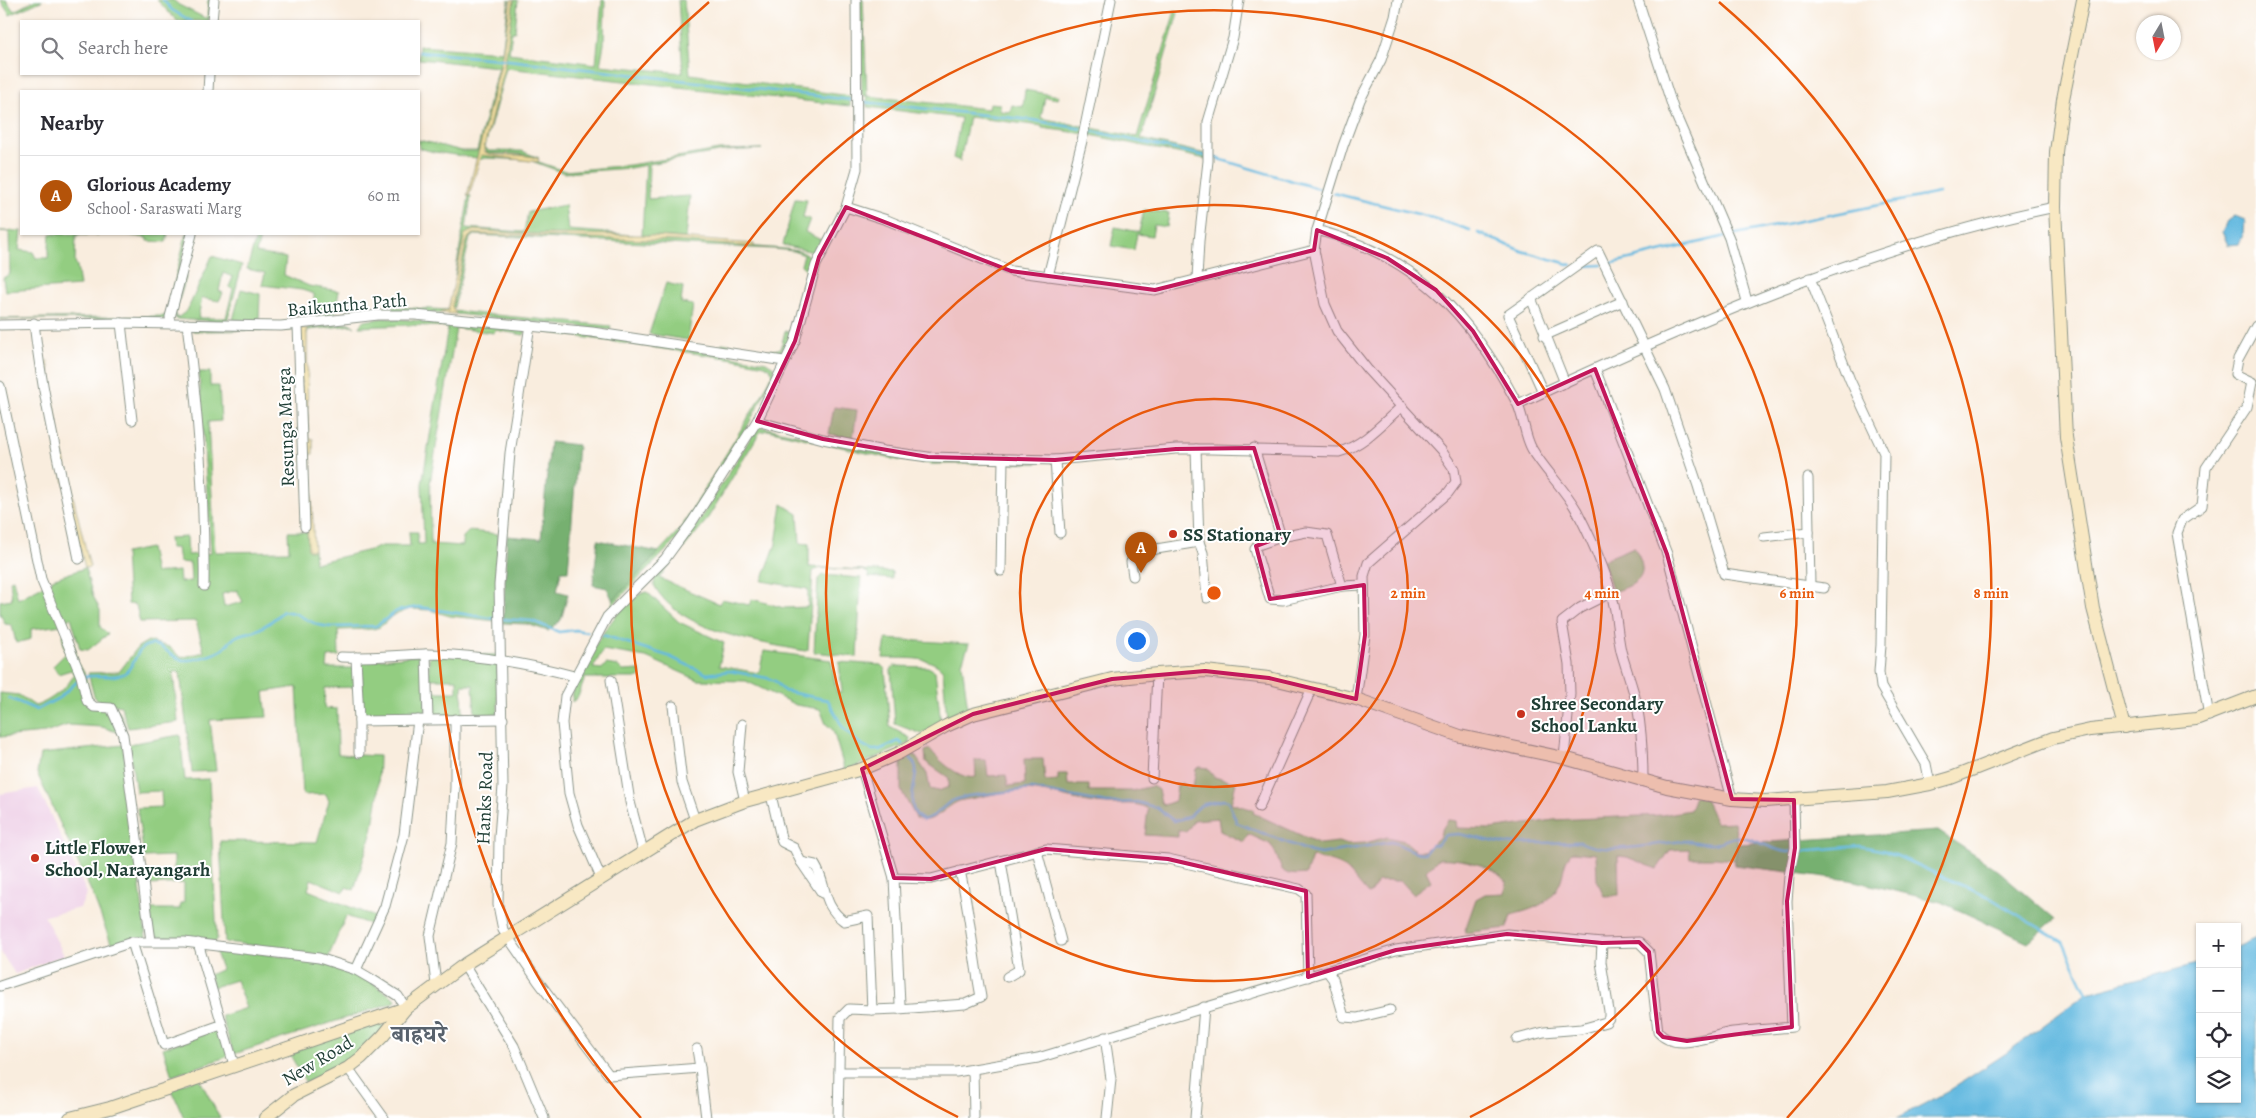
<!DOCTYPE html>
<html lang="en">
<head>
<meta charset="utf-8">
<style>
	body { margin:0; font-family:Alegreya,"Noto Serif Devanagari",serif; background:#f2f2f3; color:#2b2b33 }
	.controls { position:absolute; right:15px; bottom:15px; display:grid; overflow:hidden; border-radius:0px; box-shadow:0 1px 4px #0004 }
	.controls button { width:45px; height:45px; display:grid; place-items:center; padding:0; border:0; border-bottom:1px solid #e1e1e2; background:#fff; color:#2b2b33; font:25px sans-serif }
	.compass { position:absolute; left:2136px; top:15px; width:45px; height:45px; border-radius:50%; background:#fff; box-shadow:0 1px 4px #0004; rotate:190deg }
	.you { position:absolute; left:1136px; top:640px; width:18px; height:18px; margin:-12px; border:4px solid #fff; border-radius:50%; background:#1a73e8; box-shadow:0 0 0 8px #1a73e833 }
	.badge { display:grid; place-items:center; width:32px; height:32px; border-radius:50%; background:#b45309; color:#fff; font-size:16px; font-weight:700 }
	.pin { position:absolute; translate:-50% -41px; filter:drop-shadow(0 1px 2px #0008) }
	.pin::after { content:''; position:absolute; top:26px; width:18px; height:15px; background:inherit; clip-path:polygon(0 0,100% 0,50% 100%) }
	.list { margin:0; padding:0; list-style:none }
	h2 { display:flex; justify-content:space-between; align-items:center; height:65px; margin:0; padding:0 20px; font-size:21px }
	h2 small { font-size:16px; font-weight:400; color:#7c7c81 }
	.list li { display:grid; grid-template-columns:32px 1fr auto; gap:15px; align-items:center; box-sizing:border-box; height:80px; padding:0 20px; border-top:1px solid #e1e1e2 }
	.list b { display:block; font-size:19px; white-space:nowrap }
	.list p { margin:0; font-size:16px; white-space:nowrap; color:#7c7c81 }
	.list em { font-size:16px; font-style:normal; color:#7c7c81 }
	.icon { flex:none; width:28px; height:28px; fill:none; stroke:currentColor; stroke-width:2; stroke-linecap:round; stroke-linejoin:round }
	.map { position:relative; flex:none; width:2256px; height:1118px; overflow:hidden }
	.search { position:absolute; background:#fff; box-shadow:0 1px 4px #0004; left:20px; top:20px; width:400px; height:55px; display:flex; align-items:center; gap:12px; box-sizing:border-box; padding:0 18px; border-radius:0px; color:#7c7c81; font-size:19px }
	.panel { position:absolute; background:#fff; box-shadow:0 1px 4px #0004; left:20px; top:90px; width:400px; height:145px; border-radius:0px }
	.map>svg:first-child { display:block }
	.built { fill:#eed0e7 }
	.green { fill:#93cd81; stroke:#59855a; fill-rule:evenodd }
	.forest { fill:#76b06f; stroke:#4a7652 }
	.sand { fill:#eeda9e; stroke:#868c69 }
	.water { fill:#63b9e0; stroke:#417b8a }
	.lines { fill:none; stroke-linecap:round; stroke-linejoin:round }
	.stream { stroke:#63b9e0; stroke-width:2.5 }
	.street-casing { stroke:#8c9589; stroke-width:11 }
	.secondary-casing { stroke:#8c9589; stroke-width:14 }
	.street { stroke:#fff; stroke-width:9 }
	.secondary { stroke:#f8e8c3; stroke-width:12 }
	.marked { fill:#c2185b; fill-opacity:0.2; stroke:#c2185b; stroke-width:4; stroke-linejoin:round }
	.ring { fill:none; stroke:#e8590c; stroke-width:2.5 }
	.poi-dot { fill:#c8321e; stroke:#fff; stroke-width:2 }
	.labels { text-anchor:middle; stroke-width:4; stroke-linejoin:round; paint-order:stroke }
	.street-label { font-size:19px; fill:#1f3d34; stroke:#fff }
	.poi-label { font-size:19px; font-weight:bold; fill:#1f3d34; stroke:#fff; text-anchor:start }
	.district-label { font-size:24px; font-weight:bold; fill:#58626d; stroke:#fff }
	.centre { fill:#e8590c; stroke:#fff; stroke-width:2.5 }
	.ring-label { font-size:15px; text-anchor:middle; font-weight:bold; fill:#e8590c; stroke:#fff; stroke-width:4; stroke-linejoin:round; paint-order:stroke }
</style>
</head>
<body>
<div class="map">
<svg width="2256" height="1118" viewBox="0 0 2256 1118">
	<rect width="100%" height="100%" fill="#fff"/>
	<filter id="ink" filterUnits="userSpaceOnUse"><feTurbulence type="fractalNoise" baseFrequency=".02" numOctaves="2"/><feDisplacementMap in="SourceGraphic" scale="10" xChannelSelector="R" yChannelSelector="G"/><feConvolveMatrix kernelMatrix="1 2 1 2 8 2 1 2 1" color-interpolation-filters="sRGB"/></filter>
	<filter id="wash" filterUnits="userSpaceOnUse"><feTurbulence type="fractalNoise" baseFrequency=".0096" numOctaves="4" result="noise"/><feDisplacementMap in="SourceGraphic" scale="20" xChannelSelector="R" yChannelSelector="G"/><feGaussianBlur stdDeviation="1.12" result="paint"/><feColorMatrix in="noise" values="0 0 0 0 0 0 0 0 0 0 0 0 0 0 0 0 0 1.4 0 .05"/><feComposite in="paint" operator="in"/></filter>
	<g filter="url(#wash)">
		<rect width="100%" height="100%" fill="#f9edde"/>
		<path class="built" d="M38 788 87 893 80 908 44 916 64 955 15 974 0 951V794Z"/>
		<g class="green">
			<path d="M0 0H6L14 11 35 0H43L10 15Z"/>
			<path d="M157 0H173L179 5 207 19 208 0H211L209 21H177Z"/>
			<path d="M509 0 505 43 477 158 434 152 419 148V140L462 151H477L498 67 419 59V46L502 52Z"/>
			<path d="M514 0H518L515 32H512L509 53 596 64 602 0H605L604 44 600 65 683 73 678 0H684L690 74 850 96V106L506 68 485 147 489 151H522L539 158 520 154 487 153 484 144 504 68Z"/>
			<path d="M860 0H863L867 96 988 109 989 103 1000 104V111L1010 112 1012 105 1023 107 1025 90 1059 96 1058 99 1045 97 1041 118 1137 137 1175 11 1178 13 1141 139 1206 154V159L1086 134 1042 128V126L969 117 960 161 953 158 961 118 867 107V96H862Z"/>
			<path d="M762 149 724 151 649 164 648 199 690 196 686 238 642 235 646 165 630 168 564 173 529 160 485 158 478 160 481 155 530 159 565 171 630 165 719 150Z"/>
			<path d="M469 196H471L466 228 524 232 528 212 565 205 568 230 633 235 526 234 474 230 465 234 455 275Z"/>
			<path d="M795 199 807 200 803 217 810 219 805 232 823 241 817 253 783 245Z"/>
			<path d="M1144 210 1169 213 1167 227 1154 225 1152 236 1137 234 1134 250 1111 246 1115 227 1139 232Z"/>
			<path d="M0 231H21L19 250 33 252 36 258H48L50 234H168L166 242 147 241V238L127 235H76L75 262 77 266 80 286 5 291 3 278 10 274 9 232Z"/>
			<path d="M186 234H189L167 317 164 319H0L164 316 167 313Z"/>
			<path d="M257 234H261L256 253 286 258 284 275 309 286 339 291 335 315 314 318V294L302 290 262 285 265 273 247 269Z"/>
			<path d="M474 234 676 241 785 249C797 251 811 251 812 265 807 283 795 348 778 353 765 357 735 348 721 345L722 343C738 345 765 355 781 348L785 331 790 332 807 270 801 265 804 255 794 251 774 249 474 235 470 238 453 311 611 326 610 330 456 314C454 312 452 310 452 306L466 244 469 237Z"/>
			<path d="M212 256 242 265 228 319 224 322 176 319 174 316 184 276 186 277 175 314 177 318 187 311ZM223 273 233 277 229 287 233 289 226 318H198L202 298 219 301 223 293 219 291Z"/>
			<path d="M666 283 683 287 681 303 693 305 688 340 649 334Z"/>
			<path d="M241 289 260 294 259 322 233 320Z"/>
			<path d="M397 307 448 310 439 313 381 312 347 314 346 311Z"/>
			<path d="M384 318 524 329 526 332 524 335 495 330 494 333 456 328 430 483 431 544 463 546V537L469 531 498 534 496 621 450 616 430 610 410 609 392 616 380 627 373 629 338 630 339 656 328 657 327 668H355V687L325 688 324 708 337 709 338 754 379 756 378 795 372 831 354 890 346 887 344 892 311 879 308 890 375 917 372 925 346 916 328 958 285 949 225 942 220 841 317 842 329 801 326 794 303 795 297 687 264 692 267 717 210 720 216 771 192 772 180 673 173 672 178 722 128 728 121 706 98 701 94 696 88 673 119 672 138 647 148 641 169 647 179 656 184 657 204 652 196 621 140 622 136 605 128 604 125 553 150 548 155 573 179 571 180 582 191 581 190 563 179 562 177 548H170L169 538 187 537 188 555 211 553 199 372H210V386H219L221 421 208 422 215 552 289 551 288 532H307L308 549 314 550 315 563 374 549 381 546H410L409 532H418V544H424L422 484 448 327 410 325 359 327 363 321ZM237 590 243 602 224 607 222 594Z"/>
			<path d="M349 323 355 327 352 325 308 330 307 334V328Z"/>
			<path d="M193 328 232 330 299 328 298 330 193 331Z"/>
			<path d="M539 329 667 345 766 362 774 367 775 373 742 437 675 541 611 607 613 601 681 528 762 395 772 375 771 369 765 365 734 359 532 330Z"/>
			<path d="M834 407 857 410 853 438 829 434Z"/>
			<path d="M758 426 898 457 1037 463 933 464 897 460 768 430 760 432 706 521 659 578 719 604 722 599 749 605 752 599 784 608 808 607V589L762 581 776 544 782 504 798 514 800 543 809 544V567L892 572V579L869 577 868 573 862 570 821 568 813 571 808 650 805 651C759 642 678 632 654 585L655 577 697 524Z"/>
			<path d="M1634 547C1650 575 1642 583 1613 592L1603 560Z"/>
			<path d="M85 568 93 596 100 610V627L108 634 88 650 80 649 71 617 62 625 31 629V639L16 643 12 625 5 624 0 613V601L12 599 10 580 13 579 18 599 52 581V579Z"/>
			<path d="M822 575 861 578 857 657 814 652 818 579Z"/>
			<path d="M647 592 679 622 724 643 719 666 759 673 764 651 831 660 837 693 842 692 839 662 881 665 885 669 890 727 910 738V743L845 771 833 730 826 724 820 709 796 705 746 681 698 680 646 657 603 650 593 668 602 669 606 664 618 666 623 671 640 670V678H585L578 697 572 702C571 677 620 596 647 592Z"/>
			<path d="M72 633 78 664 84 672 91 699 94 702C121 708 120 708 126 735L102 727 68 725 45 733 0 737V693L19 695 35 706C49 702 69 687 74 674L71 670 58 674 53 666 66 653 62 635Z"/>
			<path d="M886 639 969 644 962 663 968 710 947 719 943 671C932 655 901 659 883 658Z"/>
			<path d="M435 653 497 655 498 714 475 715 473 685H462L463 716H430V692H457V679H429V658Z"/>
			<path d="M423 655 426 711 423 717 362 719V661Z"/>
			<path d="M894 666 928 667 935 671 941 723 922 734 895 724 891 670Z"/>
			<path d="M180 735 185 780 209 779 217 940 215 942 157 937 153 933 150 909H180V903H184V883L148 885V875L174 874V856L144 857 137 808 162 807 161 791 136 792 129 744Z"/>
			<path d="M123 745 146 937 111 943 92 893 37 773 40 754Z"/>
			<path d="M930 749C938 760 961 781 976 777L975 760H986L988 776 1006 775 1008 786 1025 784 1024 759H1043L1045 781 1058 780V774H1067L1068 785H1089V791H1132L1152 786 1158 790 1161 802 1164 805 1175 801 1177 786 1182 783 1188 788 1193 787 1196 769 1200 767 1207 768 1214 777 1236 783 1231 803 1254 810 1253 813 1320 844 1338 842 1345 844 1365 843 1387 837 1405 841 1416 851H1424L1440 837 1441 831 1448 820 1456 821 1457 828 1491 829 1554 820 1662 815 1690 810 1695 796 1705 799 1716 823 1734 822 1738 844 1735 860 1716 858H1690L1689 849 1670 850 1657 869 1627 857 1618 856 1619 895 1604 896 1597 880 1596 854 1573 852C1563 860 1565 869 1561 880 1551 905 1533 909 1511 915L1507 928 1464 933 1476 899 1485 894 1505 893 1507 883C1495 865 1458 857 1438 859L1426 871 1431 881 1413 894 1401 881H1378L1372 892 1368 894C1344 867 1350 865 1312 857L1306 874C1273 878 1285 864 1270 844L1248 834 1244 842 1220 831 1218 818 1194 820 1187 831H1178V837L1145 835 1148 809C1136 801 1121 805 1107 804 1080 803 1054 792 1027 790 1007 790 983 797 963 800 946 803 933 828 916 818L901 790V759L914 754 927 774 930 789 938 791 949 787V778L926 762 925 751Z"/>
			<path d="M214 947 323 962 363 977 396 999 395 1002 234 1054 221 1016 246 1008 236 980 213 987 209 975 222 969Z"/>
			<path d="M381 1021 384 1028 349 1060 306 1083 288 1051Z"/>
			<path d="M219 1028 229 1056 172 1076 163 1048Z"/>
			<path d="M199 1078 220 1118H184L171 1088Z"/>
		</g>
		<g class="forest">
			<path d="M550 442 578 445 568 571H561L557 591 568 594 561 620 548 631 527 624 503 623 507 536 541 539Z"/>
			<path d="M598 540 659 552 613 601 607 588 593 585Z"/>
			<path d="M1938 831 1999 871 2055 919 2028 942 1941 902 1850 880 1734 865 1738 844Z"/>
		</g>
		<g class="sand">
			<path d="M511 0H514L504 68 484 148 485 152C497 159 521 151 539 159L538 162 481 155 469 196H467L500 67Z"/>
			<path d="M474 230 526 234 642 235 754 244V247L676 241 474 234 469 237 466 244 452 306 456 314 439 313 448 310 465 234Z"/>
			<path d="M299 328H307L308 438 313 439V454H310L314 550H308Z"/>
			<path d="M48 361 60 442 90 567 85 568 59 461 42 362Z"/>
		</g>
		<g class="water">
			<path d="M2235 216 2245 220 2244 232 2239 244 2228 245 2222 232 2228 221Z"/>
			<path d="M2256 938V1118H1897L1947 1092 2005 1054 2087 993 2200 963V1099H2237V947Z"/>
		</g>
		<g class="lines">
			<g class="stream">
				<path d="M163 0 172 10 191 21"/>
				<path d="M419 52 500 59 851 100"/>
				<path d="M863 102 1032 120 1082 129"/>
				<path d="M1087 130 1205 156"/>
				<path d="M1212 157 1323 190"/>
				<path d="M1333 193 1426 216 1470 230"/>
				<path d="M1478 233 1522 251 1572 265"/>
				<path d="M1731 235 1939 193"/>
				<path d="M1609 264 1726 236"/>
				<path d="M1584 266 1602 265"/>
				<path d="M502 619 532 621 559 632 575 630 588 632"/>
				<path d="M603 635 668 656 707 674 730 671 767 678 775 681 784 691 828 700 843 728 859 743 872 750H879L899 741 902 744"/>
				<path d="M84 677C96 674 116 679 125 673 135 666 136 647 149 645 163 642 170 658 183 660 193 661 215 655 223 649 228 645 231 639 237 636 242 633 249 633 255 631 266 626 274 620 283 611L294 613 318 625 331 627 376 626 397 611 418 607 497 619"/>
				<path d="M9 698 37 710 59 698 79 680"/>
				<path d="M908 754C911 758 915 763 916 768 917 783 903 811 923 820L933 816 951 801 968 796 1032 789 1107 803 1137 802 1157 808 1174 821 1188 817 1201 805 1223 800 1228 801 1237 823 1311 852 1321 854 1391 842C1403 844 1412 854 1425 853L1432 844 1437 845 1445 835 1459 834 1505 844 1580 842C1609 857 1656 842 1687 841 1696 841 1706 845 1714 844 1723 842 1731 836 1740 837 1759 839 1770 850 1787 852L1860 846 1886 851 1992 899 2063 942 2087 993"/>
			</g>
		</g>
	</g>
	<g filter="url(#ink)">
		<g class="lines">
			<g class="street-casing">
				<g id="street">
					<path d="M1638 0 1674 111 1729 238 1747 301"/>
					<path d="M212 21 214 0"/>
					<path d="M208 91 209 74"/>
					<path d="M846 207 887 220 1011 271 1155 290 1314 250"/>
					<path d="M1317 230C1417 257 1470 314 1517 403 1524 417 1524 435 1532 449 1545 471 1565 489 1577 511 1592 540 1609 576 1615 610 1617 624 1618 637 1621 651 1626 669 1633 687 1637 705 1642 731 1643 755 1643 781"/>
					<path d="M1048 276 1082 141 1111 0"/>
					<path d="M1810 278 1850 380 1884 453 1881 645 1879 672 1881 687 1926 764 1930 784"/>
					<path d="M1197 279 1199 241 1208 161V122L1233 38 1239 0"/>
					<path d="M1531 298 1565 383"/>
					<path d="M34 323C43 403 63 480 79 559"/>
					<path d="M121 323 132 420"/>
					<path d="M171 324 170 317 192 234"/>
					<path d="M187 324C198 411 205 499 204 586"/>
					<path d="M0 325 121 323 281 326 378 315H415L592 332 784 361"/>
					<path d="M298 325 305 527"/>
					<path d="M530 325 510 453 499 585 503 786 499 837 498 905 503 930 538 981 609 1075 700 1068 706 1118"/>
					<path d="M1544 336 1623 301"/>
					<path d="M1595 369 1667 554 1732 799"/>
					<path d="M0 386 41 579 81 676 87 701 94 707 111 708 123 735 151 941"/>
					<path d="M1543 392 1508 315 1598 251 1665 389 1698 486 1724 574 1824 588"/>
					<path d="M1518 404C1694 322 1863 247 2055 207"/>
					<path d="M757 421 823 439 884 451 928 457 1055 460 1176 449H1211L1339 452C1364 445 1383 423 1402 406"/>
					<path d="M1254 448 1281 537 1306 532 1327 535 1342 586 1364 585"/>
					<path d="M1055 460 1060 533"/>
					<path d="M1808 478 1810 586"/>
					<path d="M1281 537 1258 545 1255 549 1270 599 1283 600 1342 586"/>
					<path d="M1764 537 1809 532"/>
					<path d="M1199 542 1203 553 1207 598"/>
					<path d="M1001 571 1003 459"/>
					<path d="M1133 576 1131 562 1138 552 1199 542 1196 449"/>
					<path d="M426 654 428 719"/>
					<path d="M341 657C369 658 397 655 425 654 476 654 525 663 574 676"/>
					<path d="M356 657 359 721 503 719"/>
					<path d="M611 680 630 802 643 851"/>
					<path d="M1356 699 1365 635 1364 576 1368 563 1448 493 1456 482 1454 469 1441 450 1367 369 1337 331 1325 304 1314 250 1317 230 1343 146 1360 100 1381 60 1395 17 1398 0"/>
					<path d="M673 706 682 782 695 820"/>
					<path d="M2209 716 2177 533 2182 520 2202 506 2206 468 2247 407 2252 382 2235 374 2238 359 2256 326"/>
					<path d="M742 724 738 772 745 801"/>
					<path d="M359 753V721"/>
					<path d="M1564 758 1570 694 1569 664 1562 622 1580 608 1610 593"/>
					<path d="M862 769 894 878 931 879 1046 849 1168 859 1299 889 1306 894 1308 977"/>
					<path d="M1152 778 1157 674"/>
					<path d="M771 795 782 842 794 848 801 862 815 865C828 886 821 904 844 921L868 916 872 1010 849 1009 840 1018 838 1118"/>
					<path d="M1259 807 1312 688"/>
					<path d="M1037 851 1061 941"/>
					<path d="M1001 861 1019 970 1007 977"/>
					<path d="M801 862 822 893"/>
					<path d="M601 878 578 825 569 793 562 723 565 696 607 617 665 559 692 522 757 421 795 341 816 265 846 207 857 169 856 0"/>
					<path d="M132 942 164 1045 221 1025"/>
					<path d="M198 943 234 1065"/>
					<path d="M464 965 514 1046 544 1118"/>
					<path d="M356 970 385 906 404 835 418 720"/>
					<path d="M1327 971 1333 979 1344 1017 1357 1018 1390 1010"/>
					<path d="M436 984 430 936 452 843 455 787V719"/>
					<path d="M0 986 132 942H184L319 958 356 970 373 980 398 996 406 1008"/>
					<path d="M898 1009 965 1004 981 997C973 955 970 913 960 871"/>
					<path d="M872 1010 898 1009 900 1004 894 878"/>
					<path d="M1105 1037 1111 1079 1107 1118"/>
					<path d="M1517 1039 1544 1032 1581 1029 1606 1022 1609 1018V1011L1601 962 1602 943"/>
					<path d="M697 1049 700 1068"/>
					<path d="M348 1068 384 1118"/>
					<path d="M973 1069 974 1118"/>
					<path d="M839 1072H956L1038 1058 1396 950 1507 934 1602 943 1639 942 1649 952 1658 1032C1676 1053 1711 1035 1733 1032 1753 1030 1773 1029 1792 1027L1787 901 1789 876 1795 848 1794 800"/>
					<path d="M1195 1118 1204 1007"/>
				</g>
			</g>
			<g class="secondary-casing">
				<g id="secondary">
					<path d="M2083 0 2063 99 2056 152 2055 207 2066 437 2093 608 2124 727"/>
					<path d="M70 1118 110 1108 406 1008 465 964 695 820 745 801 862 769 899 753 946 726 973 714 1112 679 1157 674 1205 671 1269 678 1356 699 1460 736 1564 758 1667 787 1732 799 1765 801 1887 792 1930 784 1951 778 2053 738 2090 730 2196 719 2256 696"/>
					<path d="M265 1118 294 1095 348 1068 361 1058 383 1036 405 1009"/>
				</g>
			</g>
			<use href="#street" class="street"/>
			<use href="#secondary" class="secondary"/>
		</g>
	</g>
	<path class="marked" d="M846 207 1011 271 1155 290 1314 250 1317 230 1387 258 1436 290 1473 331 1518 404 1595 369 1667 554 1732 799 1794 800 1795 848 1787 901 1792 1027 1687 1041 1663 1037 1658 1032 1649 952 1639 942 1602 943 1507 934 1396 950 1308 977 1306 891 1168 859 1046 849 931 879 894 878 862 769 973 714 1112 679 1205 671 1269 678 1356 699 1365 635 1364 585 1270 599 1256 546 1281 537 1254 448 1176 449 1055 460 928 457 823 439 757 421 795 341 819 257Z"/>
	<g class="ring">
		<circle cx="1214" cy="593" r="194"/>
		<circle cx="1214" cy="593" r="388"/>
		<path d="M958 1117A583 583 0 1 1 1470 1117"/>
		<path d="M641 1118A777 777 0 0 1 709 2M1719 2A777 777 0 0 1 1787 1118"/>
	</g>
	<g class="poi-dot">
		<circle cx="1173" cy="534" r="5"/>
		<circle cx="1521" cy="714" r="5"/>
		<circle cx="35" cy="858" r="5"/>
	</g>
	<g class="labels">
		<g class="street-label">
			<text transform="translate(347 304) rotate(-5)" y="7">Baikuntha Path</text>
			<text transform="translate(285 427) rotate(-92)" y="7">Resunga Marga</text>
			<text transform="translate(484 798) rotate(-88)" y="7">Hanks Road</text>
			<text transform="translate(317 1060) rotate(-31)" y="7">New Road</text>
		</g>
		<g class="poi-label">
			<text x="1183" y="541">SS Stationary</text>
			<text x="1531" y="710">Shree Secondary<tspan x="1531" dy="22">School Lanku</tspan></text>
			<text x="45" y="854">Little Flower<tspan x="45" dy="22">School, Narayangarh</tspan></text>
		</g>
		<g class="district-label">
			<text x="419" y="1042">बाह्रघरे</text>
		</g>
	</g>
	<circle cx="1214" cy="593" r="8" class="centre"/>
	<g class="ring-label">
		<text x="1408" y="598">2 min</text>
		<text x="1602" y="598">4 min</text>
		<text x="1797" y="598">6 min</text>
		<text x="1991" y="598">8 min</text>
	</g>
</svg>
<div class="controls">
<button>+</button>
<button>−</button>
<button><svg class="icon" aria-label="locate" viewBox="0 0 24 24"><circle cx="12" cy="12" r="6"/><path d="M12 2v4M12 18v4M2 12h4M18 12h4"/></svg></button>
<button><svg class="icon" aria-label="layers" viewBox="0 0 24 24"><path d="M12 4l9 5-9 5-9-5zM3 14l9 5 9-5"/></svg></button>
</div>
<svg class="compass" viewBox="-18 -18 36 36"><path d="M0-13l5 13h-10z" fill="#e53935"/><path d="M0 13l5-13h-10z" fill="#7c7c81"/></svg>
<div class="you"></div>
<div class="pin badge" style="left:1141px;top:573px">A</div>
<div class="search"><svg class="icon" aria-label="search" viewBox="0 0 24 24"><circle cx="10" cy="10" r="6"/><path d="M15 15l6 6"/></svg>Search here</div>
<section class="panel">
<h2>Nearby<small></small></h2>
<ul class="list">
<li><span class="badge">A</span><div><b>Glorious Academy</b><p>School · Saraswati Marg</p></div><em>60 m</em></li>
</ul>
</section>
</div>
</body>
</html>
